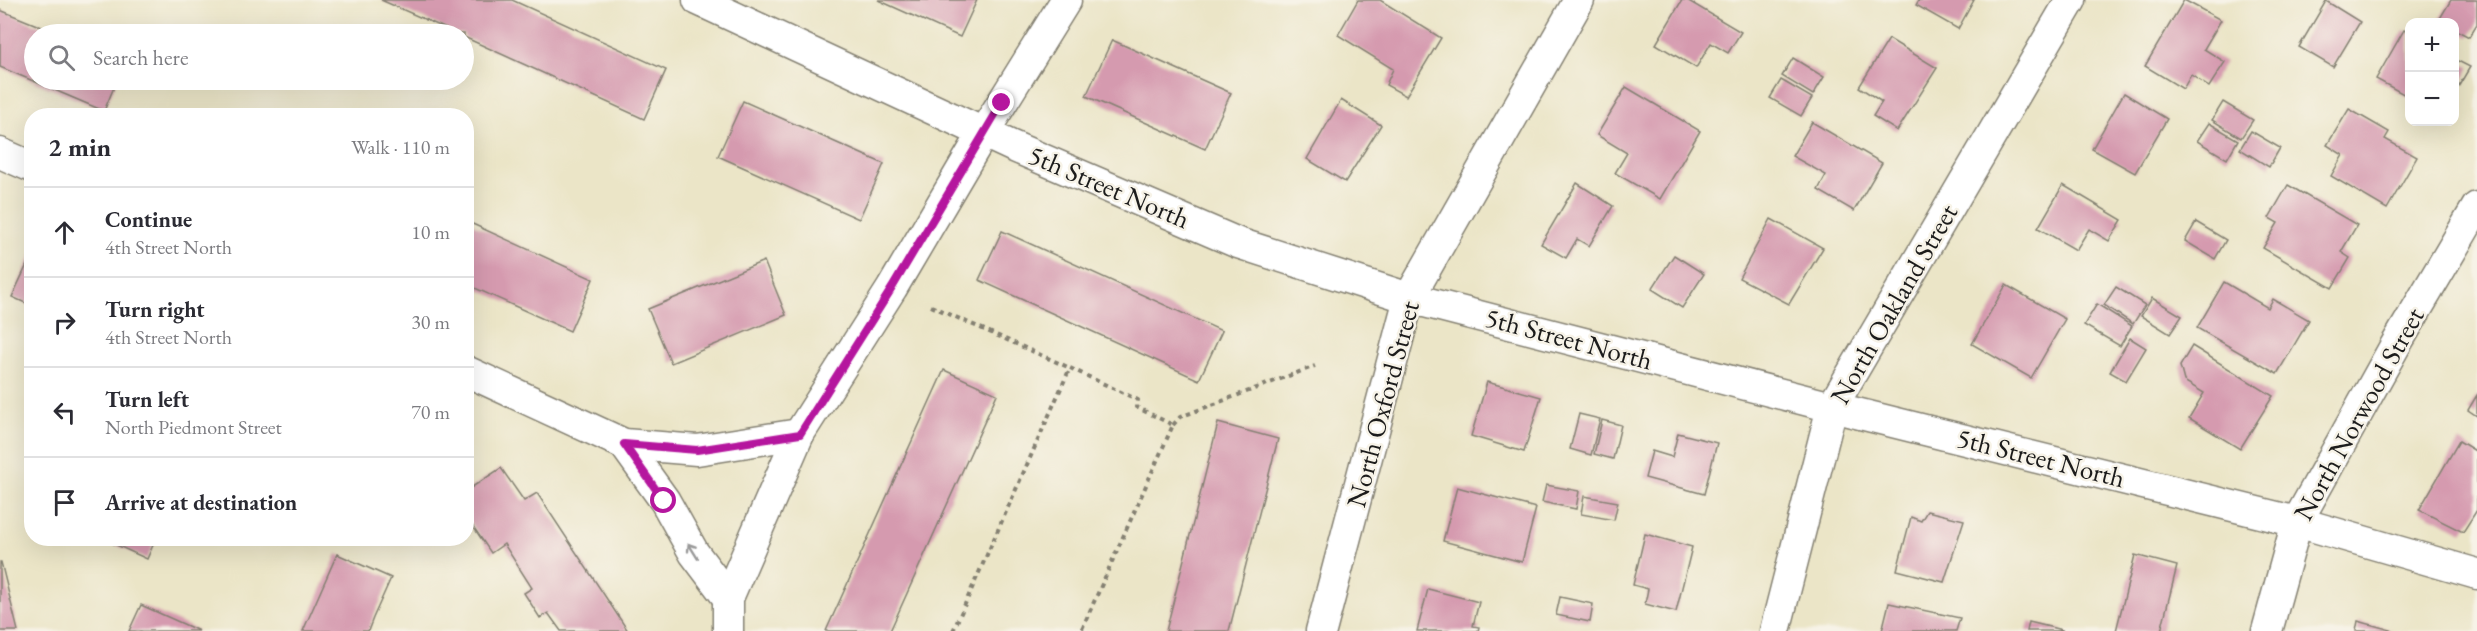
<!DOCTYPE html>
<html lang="en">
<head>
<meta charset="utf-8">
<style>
	body { margin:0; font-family:"EB Garamond",serif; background:#f7f7f7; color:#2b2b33 }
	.controls { position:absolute; right:18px; top:18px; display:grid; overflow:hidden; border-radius:12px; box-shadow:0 6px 24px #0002 }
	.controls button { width:54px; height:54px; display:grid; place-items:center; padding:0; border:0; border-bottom:2px solid #e1e1e2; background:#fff; color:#2b2b33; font:30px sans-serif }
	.stop { position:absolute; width:18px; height:18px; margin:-14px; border:4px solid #b5179e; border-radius:50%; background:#fff }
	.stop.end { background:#b5179e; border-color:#fff; box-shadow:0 2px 6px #0008 }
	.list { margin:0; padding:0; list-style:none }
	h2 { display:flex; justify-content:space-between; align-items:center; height:78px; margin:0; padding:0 24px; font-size:26px }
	h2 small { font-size:20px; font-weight:400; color:#7c7c81 }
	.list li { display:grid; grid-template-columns:39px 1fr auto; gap:18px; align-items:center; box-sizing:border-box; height:90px; padding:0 24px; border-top:2px solid #e1e1e2 }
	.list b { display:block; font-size:22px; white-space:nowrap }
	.list p { margin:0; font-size:20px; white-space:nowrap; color:#7c7c81 }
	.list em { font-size:20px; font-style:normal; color:#7c7c81 }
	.icon { flex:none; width:33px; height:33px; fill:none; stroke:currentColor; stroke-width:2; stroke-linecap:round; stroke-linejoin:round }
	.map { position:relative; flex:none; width:2477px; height:631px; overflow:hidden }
	.search { position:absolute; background:#fff; box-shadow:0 6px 24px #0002; left:24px; top:24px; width:450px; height:66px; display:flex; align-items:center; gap:15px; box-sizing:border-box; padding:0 21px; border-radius:33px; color:#7c7c81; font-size:22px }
	.panel { position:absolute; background:#fff; box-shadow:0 6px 24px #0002; left:24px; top:108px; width:450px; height:438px; border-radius:24px }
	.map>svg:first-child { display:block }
	.building { fill:#d59aaf }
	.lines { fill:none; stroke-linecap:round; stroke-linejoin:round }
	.minor-casing { stroke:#848072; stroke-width:33 }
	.path { stroke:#848072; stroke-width:4; stroke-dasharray:4.5 4.5; stroke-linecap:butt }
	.minor { stroke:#fff; stroke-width:30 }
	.oneway { stroke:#999 }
	.route { stroke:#b5179e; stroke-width:8 }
	.labels { text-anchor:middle; stroke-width:5; stroke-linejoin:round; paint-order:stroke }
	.street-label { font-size:27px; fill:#1c1c1c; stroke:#f7f3e8 }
</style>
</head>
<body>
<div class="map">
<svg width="2477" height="631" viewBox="0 0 2477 631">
	<rect width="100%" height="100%" fill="#f7f3e8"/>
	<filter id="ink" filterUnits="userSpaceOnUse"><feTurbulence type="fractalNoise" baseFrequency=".0167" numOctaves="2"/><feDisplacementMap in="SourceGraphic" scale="12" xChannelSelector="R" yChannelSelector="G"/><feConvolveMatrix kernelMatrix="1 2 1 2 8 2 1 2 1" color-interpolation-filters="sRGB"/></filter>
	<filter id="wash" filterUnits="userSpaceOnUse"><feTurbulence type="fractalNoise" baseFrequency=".008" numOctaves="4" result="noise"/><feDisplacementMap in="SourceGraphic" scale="24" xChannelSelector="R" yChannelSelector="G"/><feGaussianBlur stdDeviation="1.35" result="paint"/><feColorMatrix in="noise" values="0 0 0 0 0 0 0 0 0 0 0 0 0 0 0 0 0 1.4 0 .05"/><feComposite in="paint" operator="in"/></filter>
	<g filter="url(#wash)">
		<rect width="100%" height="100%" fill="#ebe5c7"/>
		<g id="blocks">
			<g class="building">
				<path d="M381 0H512L666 70 644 119 464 37V34H458Z"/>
				<path d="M878 0H977L960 37Z"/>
				<path d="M1358 0H1380L1441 38 1406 96 1386 85 1393 69 1338 35Z"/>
				<path d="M1682 0H1687L1741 32 1728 53 1711 43 1696 68 1656 44Z"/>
				<path d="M1919 0H1974L1958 29 1916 5Z"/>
				<path d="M2184 0 2221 20 2204 49 2225 62 2209 87 2191 75 2183 89 2145 66Z"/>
				<path d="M2451 0H2477V24L2469 37 2454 29V22H2444L2439 20Z"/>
				<path d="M2326 1 2360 22 2333 67 2299 47Z"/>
				<path d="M0 10 59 34H34V80H117L104 111 0 67Z"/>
				<path d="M2404 30 2409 33V97L2376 79Z"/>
				<path d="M1889 39 1937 68 1897 131 1873 116 1882 102 1859 87Z"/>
				<path d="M1112 40 1231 93 1205 149 1086 96Z"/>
				<path d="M1793 58 1824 77 1813 95 1782 76Z"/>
				<path d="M2454 59 2470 67 2454 94Z"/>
				<path d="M1781 80 1812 98 1801 116 1770 98Z"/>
				<path d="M1626 87 1700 131 1660 199 1615 173 1627 153 1597 135Z"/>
				<path d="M2124 93 2167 119 2135 173 2092 149Z"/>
				<path d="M1341 100 1381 125 1345 182 1307 159Z"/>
				<path d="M743 101 884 164 859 219 718 156Z"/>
				<path d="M2223 102 2253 120 2241 138 2212 120Z"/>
				<path d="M2349 109 2389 132 2385 139 2417 157 2387 209 2331 176 2343 155 2327 145Z"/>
				<path d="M1812 122 1882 163 1854 211 1818 190 1826 175 1792 156Z"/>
				<path d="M2209 123 2238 140 2227 159 2197 141Z"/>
				<path d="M2251 131 2280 148 2269 167 2240 149Z"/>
				<path d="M1577 183 1613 206 1589 246 1577 239 1566 258 1541 244Z"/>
				<path d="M2063 185 2122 220 2109 241 2089 229 2076 250 2038 228Z"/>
				<path d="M2288 185 2357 225 2341 252 2350 258 2332 288 2263 248 2278 223 2269 218Z"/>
				<path d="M1771 219 1823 248 1789 304 1739 278Z"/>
				<path d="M466 221 593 279 570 331 466 284Z"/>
				<path d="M2196 222 2226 240 2215 259 2185 241Z"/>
				<path d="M1002 231 1222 331 1199 380 979 280Z"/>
				<path d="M32 254V306L12 297Z"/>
				<path d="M1674 255 1704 274 1682 308 1652 289Z"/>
				<path d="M764 261 786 315 671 363 648 309Z"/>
				<path d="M2224 282 2268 308 2273 299 2309 320 2277 374 2197 328Z"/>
				<path d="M2006 285 2065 319 2031 378 1972 344Z"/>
				<path d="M2116 287 2145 305 2133 324 2104 305Z"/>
				<path d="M2152 298 2182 316 2170 334 2141 316Z"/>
				<path d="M2097 304 2132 326 2120 346 2084 325Z"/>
				<path d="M2130 338 2146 348 2126 381 2110 372Z"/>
				<path d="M2192 346 2273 396 2240 449 2189 418 2204 393 2184 381 2180 366Z"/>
				<path d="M944 370 997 394 890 631H826Z"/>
				<path d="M1487 382 1541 397 1524 452 1471 436Z"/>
				<path d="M2477 395V416L2468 410Z"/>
				<path d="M1579 414 1600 419 1591 455 1570 449Z"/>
				<path d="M1602 420 1621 425 1613 459 1594 454Z"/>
				<path d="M1218 423 1278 439 1229 631H1166Z"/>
				<path d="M1678 433 1717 443 1704 494 1645 478 1652 451 1672 457Z"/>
				<path d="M2459 441 2477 452V510L2463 532 2419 510Z"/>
				<path d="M501 468 524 501 537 493 628 631H561L548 613 540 618 524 593 532 588 504 544 491 553 466 516V491Z"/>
				<path d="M1546 485 1579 491 1576 509 1542 502Z"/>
				<path d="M1457 487 1536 508 1522 562 1443 541Z"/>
				<path d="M1584 496 1618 502 1614 520 1581 514Z"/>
				<path d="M1927 511 1964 520 1944 582 1897 570 1911 517 1921 521Z"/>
				<path d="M1645 534 1692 547 1676 612 1645 604 1648 589 1633 585Z"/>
				<path d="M101 538H156L147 559Z"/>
				<path d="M337 554 391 578 373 618 368 631H303Z"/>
				<path d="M2135 555 2177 566 2161 631H2116Z"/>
				<path d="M0 562H1L18 631H0Z"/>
				<path d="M1428 589 1479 602 1473 626 1479 627 1478 631H1417Z"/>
				<path d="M1560 597 1593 604 1590 622 1556 615Z"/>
				<path d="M1889 603 1960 618 1956 631H1882Z"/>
				<path d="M141 605 199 631H129Z"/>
				<path d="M2358 621 2391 630V631H2356Z"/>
				<path d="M2029 622 2062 630 2061 631H2027Z"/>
			</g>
		</g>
	</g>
	<g filter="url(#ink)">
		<use href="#blocks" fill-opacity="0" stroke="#848072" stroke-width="1.5"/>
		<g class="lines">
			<g class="minor-casing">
				<g id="minor">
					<path d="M698 0 1012 146 1238 243 1409 298 1832 407 2297 522 2477 574"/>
					<path d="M0 153 32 167"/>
					<path d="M466 371 624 444 697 450 799 434"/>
					<path d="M624 444 665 501 694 553 728 598"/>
					<path d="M728 631V598L799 434 892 288 984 132 1066 0"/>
					<path d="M1321 631 1409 298 1579 0"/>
					<path d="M1775 631 1832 407 2071 0"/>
					<path d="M2267 631 2297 522 2395 346 2477 207"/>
				</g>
			</g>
			<g class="path">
				<path d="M931 306 1070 368"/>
				<path d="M1173 425 1180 417 1315 366"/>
				<path d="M953 631 1070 368 1138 400 1136 407 1173 425 1081 631"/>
			</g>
			<use href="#minor" class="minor"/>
		</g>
		<defs><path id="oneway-shaft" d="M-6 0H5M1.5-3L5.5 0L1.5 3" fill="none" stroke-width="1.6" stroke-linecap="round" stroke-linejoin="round" transform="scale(1.5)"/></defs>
		<use class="oneway" href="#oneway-shaft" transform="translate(693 551) rotate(-122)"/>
	</g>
	<g class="lines" filter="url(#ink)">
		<path class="route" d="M664 501 624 444 697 450 800 434 892 288 1002 103"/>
	</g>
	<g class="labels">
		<g class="street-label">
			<text transform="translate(1109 187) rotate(23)" y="9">5th Street North</text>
			<text transform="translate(1894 304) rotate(-60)" y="9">North Oakland Street</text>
			<text transform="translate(1569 339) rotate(15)" y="9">5th Street North</text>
			<text transform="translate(1383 404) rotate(-75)" y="9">North Oxford Street</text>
			<text transform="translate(2359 414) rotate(-61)" y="9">North Norwood Street</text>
			<text transform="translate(2041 458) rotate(14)" y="9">5th Street North</text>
		</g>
	</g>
</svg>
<div class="controls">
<button>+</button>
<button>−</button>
</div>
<div class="stop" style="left:664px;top:501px"></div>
<div class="stop end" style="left:1002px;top:103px"></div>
<div class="search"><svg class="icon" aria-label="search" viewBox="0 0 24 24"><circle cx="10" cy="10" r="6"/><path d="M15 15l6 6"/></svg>Search here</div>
<section class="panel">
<h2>2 min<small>Walk · 110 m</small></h2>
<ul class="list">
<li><svg class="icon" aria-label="ahead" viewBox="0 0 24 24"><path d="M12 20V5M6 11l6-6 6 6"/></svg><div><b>Continue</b><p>4th Street North</p></div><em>10 m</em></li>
<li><svg class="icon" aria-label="right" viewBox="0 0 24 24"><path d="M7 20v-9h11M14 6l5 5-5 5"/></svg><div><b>Turn right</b><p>4th Street North</p></div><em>30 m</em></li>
<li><svg class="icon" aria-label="left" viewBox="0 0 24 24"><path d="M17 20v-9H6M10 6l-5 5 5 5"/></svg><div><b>Turn left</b><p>North Piedmont Street</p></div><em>70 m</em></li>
<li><svg class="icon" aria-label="arrive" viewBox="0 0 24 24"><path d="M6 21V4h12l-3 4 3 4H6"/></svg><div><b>Arrive at destination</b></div></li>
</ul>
</section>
</div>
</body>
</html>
